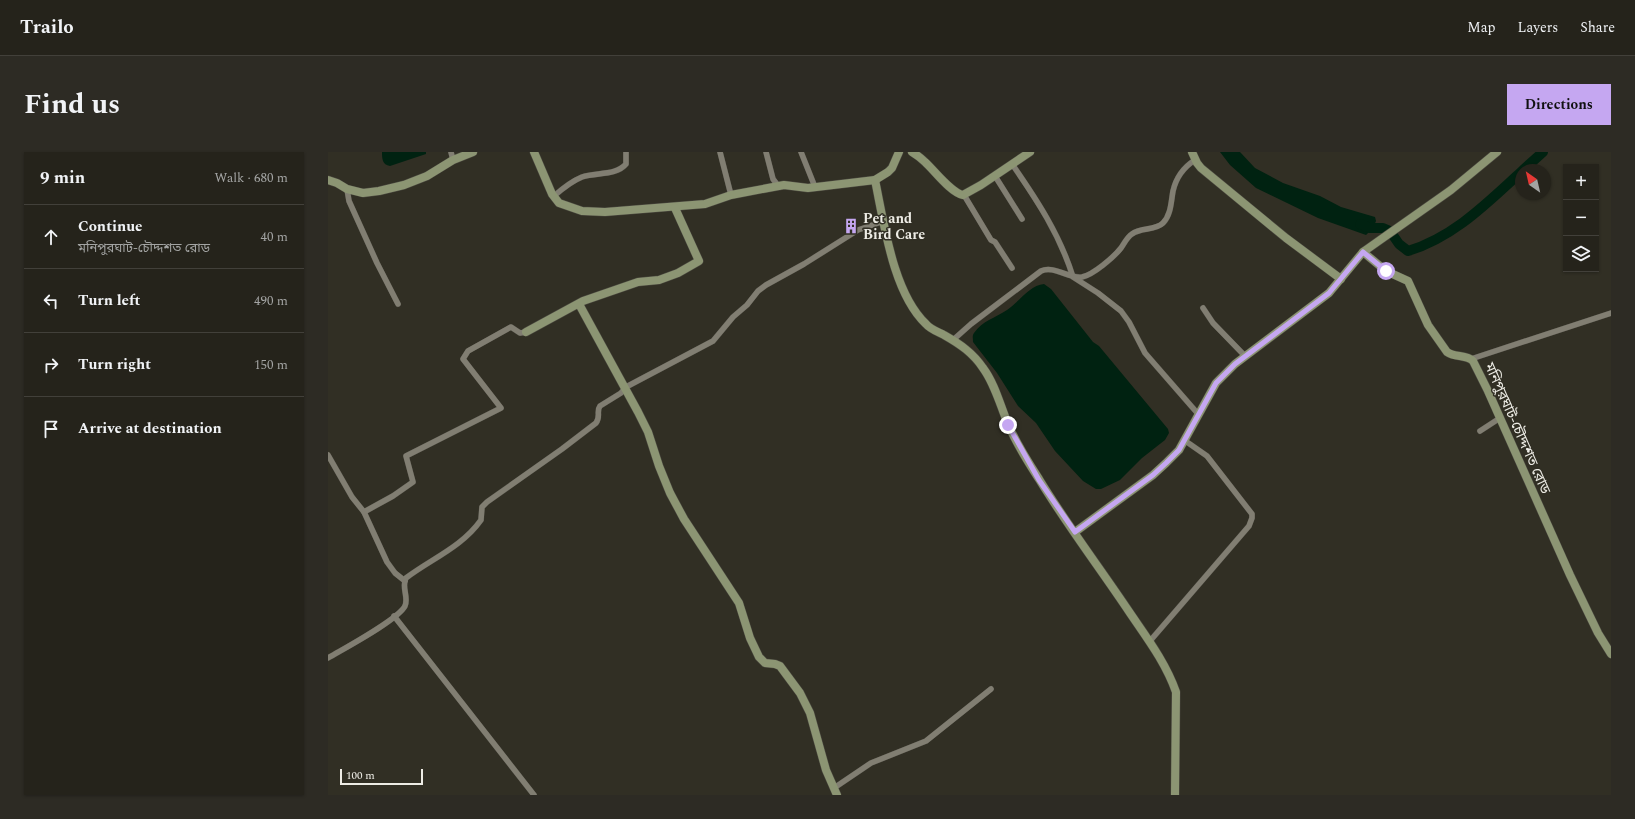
<!DOCTYPE html>
<html lang="en">
<head>
<meta charset="utf-8">
<style>
	body { margin:0; font-family:Spectral,"Noto Sans Bengali",serif; background:#2d2b24; color:#f1f3f6 }
	.controls { position:absolute; right:12px; top:12px; display:grid; overflow:hidden; border-radius:0px; box-shadow:0 1px 3px #0004 }
	.controls button { width:36px; height:36px; display:grid; place-items:center; padding:0; border:0; border-bottom:1px solid #42403a; background:#25231b; color:#f1f3f6; font:20px sans-serif }
	.compass { position:absolute; left:1187px; top:12px; width:36px; height:36px; border-radius:50%; background:#25231b; box-shadow:0 1px 3px #0004; rotate:326deg }
	.scale { position:absolute; left:12px; bottom:10px; width:83px; box-sizing:border-box; padding-left:4px; border:2px solid #edece5; border-top:0; font-size:11px; line-height:14px; white-space:nowrap; color:#edece5; -webkit-text-stroke:3px #312f24; paint-order:stroke }
	.stop { position:absolute; width:12px; height:12px; margin:-9px; border:3px solid #c5a7f1; border-radius:50%; background:#fff }
	.stop.end { background:#c5a7f1; border-color:#fff; box-shadow:0 1px 4px #0008 }
	.list { margin:0; padding:0; list-style:none }
	h2 { display:flex; justify-content:space-between; align-items:center; height:52px; margin:0; padding:0 16px; font-size:17px }
	h2 small { font-size:13px; font-weight:400; color:#a3a4a3 }
	.list li { display:grid; grid-template-columns:26px 1fr auto; gap:12px; align-items:center; box-sizing:border-box; height:64px; padding:0 16px; border-top:1px solid #42403a }
	.list b { display:block; font-size:15px; white-space:nowrap }
	.list p { margin:0; font-size:13px; white-space:nowrap; color:#a3a4a3 }
	.list em { font-size:13px; font-style:normal; color:#a3a4a3 }
	.icon { flex:none; width:22px; height:22px; fill:none; stroke:currentColor; stroke-width:2; stroke-linecap:round; stroke-linejoin:round }
	.map { position:relative; flex:none; width:1283px; height:643px; overflow:hidden; border-radius:0px }
	header { display:flex; align-items:center; gap:24px; box-sizing:border-box; height:56px; padding:0 20px; background:#25231b; border-bottom:1px solid #42403a }
	header strong { font-size:19px }
	nav { display:flex; gap:22px; margin-inline-start:auto; font-size:14px }
	.intro { display:flex; align-items:center; justify-content:space-between; box-sizing:border-box; height:96px; padding:0 24px }
	h1 { margin:0; font-size:28px }
	.button { padding:10px 18px; border-radius:0px; background:#c5a7f1; color:#111; font-size:14px; font-weight:700 }
	main { display:flex; gap:24px; padding:0 24px }
	aside { flex:1; background:#25231b; border-radius:0px; box-shadow:0 1px 3px #0004 }
	.map>svg:first-child { display:block }
	.water { fill:#021 }
	.lines { fill:none; stroke-linecap:round; stroke-linejoin:round }
	.river { stroke:#021; stroke-width:10 }
	.street-casing { stroke:#4c4a41; stroke-width:6 }
	.secondary-casing { stroke:#4c4a41; stroke-width:9 }
	.street { stroke:#817e72; stroke-width:5.5 }
	.secondary { stroke:#8c9573; stroke-width:8 }
	.route { stroke:#c5a7f1; stroke-width:5 }
	.labels { text-anchor:middle; stroke-width:3; stroke-linejoin:round; paint-order:stroke }
	.poi-label { font-size:14px; font-weight:bold; fill:#edece5; stroke:#312f24; text-anchor:start }
	.street-label { font-size:14px; fill:#edece5; stroke:#312f24 }
</style>
</head>
<body>
<header>
<strong>Trailo</strong>
<nav><a>Map</a><a>Layers</a><a>Share</a></nav>
</header>
<div class="intro"><h1>Find us</h1><a class="button">Directions</a></div>
<main>
<aside>
<h2>9 min<small>Walk · 680 m</small></h2>
<ul class="list">
<li><svg class="icon" aria-label="ahead" viewBox="0 0 24 24"><path d="M12 20V5M6 11l6-6 6 6"/></svg><div><b>Continue</b><p>মনিপুরঘাট-চৌদ্দশত রোড</p></div><em>40 m</em></li>
<li><svg class="icon" aria-label="left" viewBox="0 0 24 24"><path d="M17 20v-9H6M10 6l-5 5 5 5"/></svg><div><b>Turn left</b></div><em>490 m</em></li>
<li><svg class="icon" aria-label="right" viewBox="0 0 24 24"><path d="M7 20v-9h11M14 6l5 5-5 5"/></svg><div><b>Turn right</b></div><em>150 m</em></li>
<li><svg class="icon" aria-label="arrive" viewBox="0 0 24 24"><path d="M6 21V4h12l-3 4 3 4H6"/></svg><div><b>Arrive at destination</b></div></li>
</ul>
</aside>
<div class="map">
<svg width="1283" height="643" viewBox="0 0 1283 643">
	<rect width="100%" height="100%" fill="#312f24"/>
	<g class="water">
		<path d="M54 0H98V2L62 14C54 13 54 6 54 0Z"/>
		<path d="M892 0H912L927 16 955 31 992 44 1013 55 1047 65 1048 69 1045 76 1038 83 990 66 928 36 902 13Z"/>
		<path d="M716 132 723 137 765 190 771 194 840 277 841 281 837 288 814 306 792 328 773 337H768L755 329 727 299 708 271 690 254 669 221 645 190C645 186 644 184 646 181 654 169 667 166 679 158 691 150 702 133 716 132Z"/>
	</g>
	<g class="lines">
		<g class="river">
			<path d="M1195 18 1215 0"/>
			<path d="M1032 72 1042 76H1055L1062 79 1071 92 1080 99C1126 85 1159 51 1193 20"/>
		</g>
		<g class="street-casing">
			<g id="street">
				<path d="M123 0 125 8"/>
				<path d="M392 0 403 43"/>
				<path d="M438 0 445 27 451 35"/>
				<path d="M473 0 487 35"/>
				<path d="M684 12C709 48 732 83 745 125L770 141 793 159 801 170 817 201 871 263"/>
				<path d="M667 24 694 67"/>
				<path d="M19 37 21 49 49 111 70 152"/>
				<path d="M636 43 663 88 667 90 684 116"/>
				<path d="M226 44C234 37 244 29 254 25 268 20 288 24 298 12V0"/>
				<path d="M875 156 885 171 917 204"/>
				<path d="M625 188 643 172 713 119C726 113 741 127 754 125 765 123 786 105 793 96 796 92 799 85 804 82 813 75 827 79 835 71 843 63 843 50 845 39 848 26 856 15 867 8"/>
				<path d="M1143 207 1283 161"/>
				<path d="M1152 279 1172 266"/>
				<path d="M0 303 24 345 36 360 59 410 67 421 77 429"/>
				<path d="M36 360 65 344 85 330 78 304 173 256 135 207 140 199 183 175 192 181 198 180H196"/>
				<path d="M66 464 206 643"/>
				<path d="M822 489 921 374 924 366V362L879 304 856 288"/>
				<path d="M0 506C15 497 70 468 77 454 81 445 73 435 78 426 103 407 134 395 153 368L154 355 159 350 234 297 268 271C273 265 268 259 272 254L293 241 298 235 385 189 405 165 419 153 430 139 438 133 476 112 530 78 556 69"/>
				<path d="M506 636 543 611 598 589 663 537"/>
			</g>
		</g>
		<g class="secondary-casing">
			<g id="secondary">
				<path d="M206 0 224 42 231 51 254 59 277 60 377 52 403 43 456 33 480 36 547 28 560 20 564 16 571 0"/>
				<path d="M584 0C589 3 593 6 597 10 606 18 623 41 635 43L653 33 702 0"/>
				<path d="M864 0 869 11 873 16 958 86 1013 127"/>
				<path d="M0 28 9 31 19 37 35 41 51 39 76 33 99 24 125 8 145 0"/>
				<path d="M547 28C556 71 565 141 598 172 602 177 610 180 616 183 632 192 645 201 655 216 667 232 672 253 680 272 688 291 700 310 711 327 739 373 772 416 802 461 819 486 838 511 848 540L847 643"/>
				<path d="M1035 100 1058 119 1080 129 1100 173 1119 200C1127 206 1138 202 1145 209L1160 239 1242 423 1270 481 1283 502"/>
				<path d="M251 152 310 260 320 280 331 314 342 341 356 367 411 451 422 486 431 505 437 511 447 512 452 514 472 541 482 561 498 618 509 643"/>
				<path d="M198 180 255 149 310 130 331 128 350 121 371 109 347 56"/>
				<path d="M747 380 825 323 838 311 851 298 888 231 907 212 1001 141 1035 100 1123 38 1169 0"/>
			</g>
		</g>
		<use href="#street" class="street"/>
		<use href="#secondary" class="secondary"/>
	</g>
	<g class="lines">
		<path class="route" d="M680 273 711 328 747 380 825 323 838 311 851 298 888 231 907 212 1001 141 1035 100 1058 119"/>
	</g>
	<defs>
		<g id="building-bare" transform="scale(1.2)"><path d="M-4-6H4V6H1V3H-1V6H-4ZM-2.5-4.3h1.7v1.8h-1.7ZM.8-4.3h1.7v1.8H.8ZM-2.5-1h1.7V.8h-1.7ZM.8-1h1.7V.8H.8Z" fill="#c5a7f1" stroke="#312f24" stroke-width="2.5" paint-order="stroke"/></g>
	</defs>
	<g fill-rule="evenodd">
		<use href="#building-bare" x="523" y="74"/>
	</g>
	<g class="labels">
		<g class="poi-label">
			<text x="535" y="71">Pet and<tspan x="535" dy="16">Bird Care</tspan></text>
		</g>
		<g class="street-label">
			<text transform="translate(1190 276) rotate(66)" y="5">মনিপুরঘাট-চৌদ্দশত রোড</text>
		</g>
	</g>
</svg>
<div class="controls">
<button>+</button>
<button>−</button>
<button><svg class="icon" aria-label="layers" viewBox="0 0 24 24"><path d="M12 4l9 5-9 5-9-5zM3 14l9 5 9-5"/></svg></button>
</div>
<svg class="compass" viewBox="-18 -18 36 36"><path d="M0-13l5 13h-10z" fill="#e53935"/><path d="M0 13l5-13h-10z" fill="#a3a4a3"/></svg>
<div class="scale">100 m</div>
<div class="stop" style="left:1058px;top:119px"></div>
<div class="stop end" style="left:680px;top:273px"></div>
</div>
</main>
</body>
</html>
